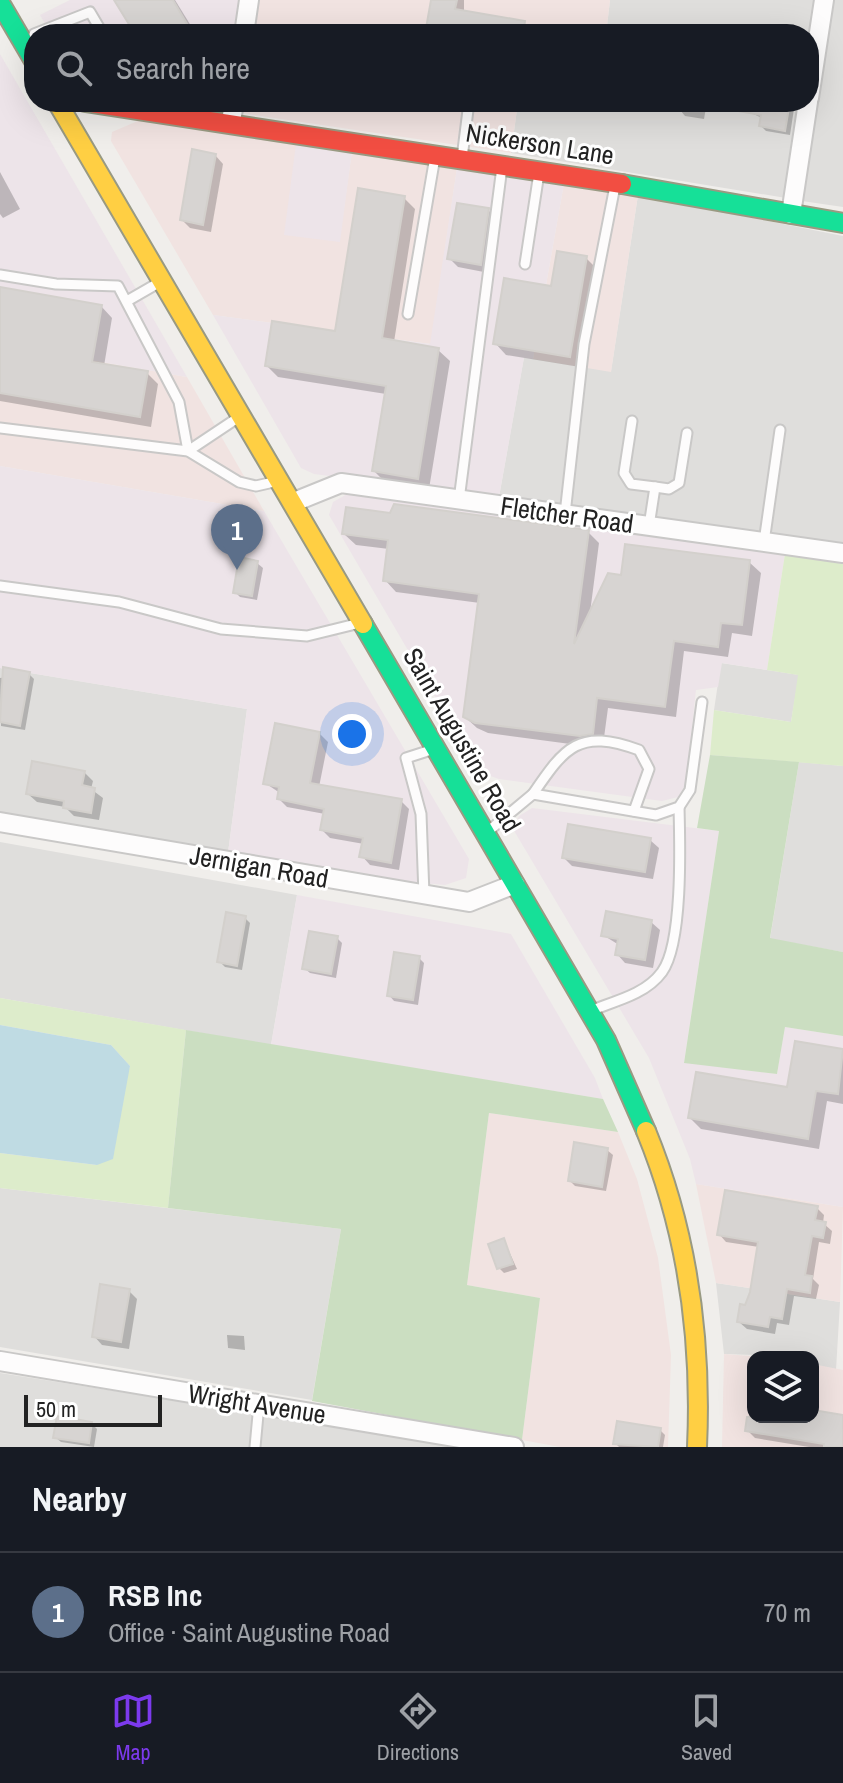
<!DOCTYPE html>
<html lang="en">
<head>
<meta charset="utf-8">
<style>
	body { margin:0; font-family:"Archivo Narrow",sans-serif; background:#242831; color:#f1f3f6 }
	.controls { position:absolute; right:24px; bottom:24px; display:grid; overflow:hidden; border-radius:16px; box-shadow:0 8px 32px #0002 }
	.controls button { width:72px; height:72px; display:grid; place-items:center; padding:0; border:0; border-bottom:2px solid #363941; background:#171b24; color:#f1f3f6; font:40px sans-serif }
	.scale { position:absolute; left:24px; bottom:20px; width:138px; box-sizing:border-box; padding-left:8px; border:4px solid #222; border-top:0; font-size:22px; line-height:28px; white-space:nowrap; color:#222; -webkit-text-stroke:6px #fff; paint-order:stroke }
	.you { position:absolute; left:352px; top:734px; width:28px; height:28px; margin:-20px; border:6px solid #fff; border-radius:50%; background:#1a73e8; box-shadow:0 0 0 12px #1a73e833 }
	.badge { display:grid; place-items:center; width:52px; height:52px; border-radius:50%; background:#7c3aed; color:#fff; font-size:26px; font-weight:700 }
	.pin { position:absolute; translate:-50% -66px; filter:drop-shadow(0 2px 4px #0008) }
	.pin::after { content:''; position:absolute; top:42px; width:28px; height:24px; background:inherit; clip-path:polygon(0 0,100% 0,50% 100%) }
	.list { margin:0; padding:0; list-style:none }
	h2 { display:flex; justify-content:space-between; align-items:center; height:104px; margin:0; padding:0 32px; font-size:34px }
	h2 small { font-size:26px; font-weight:400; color:#9ea1a6 }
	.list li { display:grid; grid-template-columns:52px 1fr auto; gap:24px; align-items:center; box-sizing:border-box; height:120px; padding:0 32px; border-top:2px solid #363941 }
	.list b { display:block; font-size:30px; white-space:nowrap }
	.list p { margin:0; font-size:26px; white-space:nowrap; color:#9ea1a6 }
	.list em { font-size:26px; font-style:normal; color:#9ea1a6 }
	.icon { flex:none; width:44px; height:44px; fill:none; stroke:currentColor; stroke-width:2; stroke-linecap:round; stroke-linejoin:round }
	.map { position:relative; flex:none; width:843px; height:1447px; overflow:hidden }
	.search { position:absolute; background:#171b24; box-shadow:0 8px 32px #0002; left:24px; right:24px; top:24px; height:88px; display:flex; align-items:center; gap:20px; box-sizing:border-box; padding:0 28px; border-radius:32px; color:#9ea1a6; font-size:30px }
	.sheet { height:224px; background:#171b24 }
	nav { display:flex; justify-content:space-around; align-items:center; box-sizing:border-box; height:112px; border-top:2px solid #363941; background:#171b24; font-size:22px; color:#9ea1a6 }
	nav a { display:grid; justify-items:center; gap:4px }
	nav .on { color:#7c3aed }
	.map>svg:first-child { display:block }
	.residential { fill:#dfdedc }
	.commercial { fill:#f1e3e1 }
	.industrial { fill:#ede4e9 }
	.grass { fill:#ddeccb }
	.forest { fill:#cbdec1 }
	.water { fill:#bfdbe3 }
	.shadow { fill:#0003 }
	.building { fill:#d7d4d2; stroke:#d3d0cc; stroke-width:2 }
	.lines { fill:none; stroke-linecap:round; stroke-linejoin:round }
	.lane-casing { stroke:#c9c8c7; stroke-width:13 }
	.street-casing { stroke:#c9c8c7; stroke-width:22 }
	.fast-casing { stroke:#999a82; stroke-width:22 }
	.slow-casing { stroke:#999a82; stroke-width:22 }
	.jam-casing { stroke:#999a82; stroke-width:22 }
	.lane { stroke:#fdfcfc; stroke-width:9 }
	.street { stroke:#fdfcfc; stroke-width:18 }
	.fast { stroke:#16e098; stroke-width:18 }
	.slow { stroke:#ffcf43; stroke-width:18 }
	.jam { stroke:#f24e42; stroke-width:18 }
	.labels { text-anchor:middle; stroke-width:6; stroke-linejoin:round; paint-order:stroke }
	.street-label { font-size:26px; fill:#222; stroke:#fff }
</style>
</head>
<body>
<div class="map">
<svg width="843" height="1447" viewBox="0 0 843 1447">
	<rect width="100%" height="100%" fill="#f0eeeb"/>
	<g class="residential">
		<path d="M610 0H814L809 34H606Z"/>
		<path d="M833 0H843V207L802 201Z"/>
		<path d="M518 102H799L786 198 511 153Z"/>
		<path d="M638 195 843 236V546L499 497 524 357 611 371Z"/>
		<path d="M721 663 799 675 791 722 714 710Z"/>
		<path d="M0 668 247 709 228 853 0 813Z"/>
		<path d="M799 762 843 766V952L770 939Z"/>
		<path d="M0 842 297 895 271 1045 0 998Z"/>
		<path d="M0 1188 341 1229 312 1400 0 1347Z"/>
		<path d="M716 1283 840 1302 836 1370 813 1364V1357L724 1354Z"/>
		<path d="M0 1373 472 1447H0Z"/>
	</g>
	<g class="commercial">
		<path d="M256 0H610L606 34H251Z"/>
		<path d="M242 102H518L511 153 241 113Z"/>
		<path d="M140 120 296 144 339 242 352 151 457 168 431 344 213 315 111 141 112 132Z"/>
		<path d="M564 183 638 195 611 372 533 359Z"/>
		<path d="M0 344 187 377 264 511 0 466Z"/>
		<path d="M489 1113 618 1132 637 1179 658 1258 671 1355 668 1447H560L522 1440 540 1298 467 1285Z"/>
		<path d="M696 1184 843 1207 840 1302 716 1283Z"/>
		<path d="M724 1354 763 1357H753V1417H813V1364L843 1370V1447H722Z"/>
	</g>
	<g class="industrial">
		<path d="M70 0H239L236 34H51L40 15Z"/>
		<path d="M0 54 187 377 0 344Z"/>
		<path d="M296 144 352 151 340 242 284 235Z"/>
		<path d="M457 168 564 183 533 359 524 358 499 497 314 474 301 468 213 315 430 344Z"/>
		<path d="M0 466 264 511 469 859 466 878 445 885 412 882 228 853 247 709 0 668Z"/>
		<path d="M349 493 785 554 767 670 722 663 718 687 696 690 686 784 678 797 662 801 499 779 479 772 329 515 333 502Z"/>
		<path d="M532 808 719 831 684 1062 777 1074 785 1027 843 1036V1207L696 1184 690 1159 649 1058 513 829 519 816Z"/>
		<path d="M297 895 511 934 595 1078 603 1099 271 1045Z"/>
	</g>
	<g class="grass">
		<path d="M785 554 843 564V766L710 755 714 710 791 722 798 675 767 670Z"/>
		<path d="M0 998 186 1030 168 1208 0 1188V1153L97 1165 130 1066 111 1045 0 1025Z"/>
	</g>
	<g class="forest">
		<path d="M710 755 799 762 770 938 843 952V1036L785 1027 777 1074 684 1063 719 831 697 828Z"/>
		<path d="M186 1030 603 1099 618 1132 489 1113 467 1285 540 1298 522 1440 312 1401 341 1229 168 1208Z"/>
	</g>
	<path class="water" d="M0 1025 111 1045 130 1066 113 1159 97 1165 0 1153Z"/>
	<g class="shadow">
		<path d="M117 0H175L196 34H137Z"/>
		<path d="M433 0H464V12L524 23 532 34H427Z"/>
		<path d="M557 102H584L583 107 560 103V106Z"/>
		<path d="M621 102H646L645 111 626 108Z"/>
		<path d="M681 102H707L704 119 685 116 680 110Z"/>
		<path d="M750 102H795L790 135 766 131 761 126 762 118 749 112Z"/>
		<path d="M215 155 223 164 211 232 190 228 182 220Z"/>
		<path d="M0 172 20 209 3 218 0 214Z"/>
		<path d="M404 198 415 209 394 342 438 350 450 361 429 489 385 482 374 471 386 394 278 377 267 366 336 333Z"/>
		<path d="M488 210 497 219 489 273 458 267 450 259Z"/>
		<path d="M586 258 597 269 580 367 506 355 495 343Z"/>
		<path d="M0 289 101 306 112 318 104 366 147 373 158 384 151 427 0 401Z"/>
		<path d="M588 532 599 543 590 613 623 577 749 562 761 573 752 636 732 633 728 657 684 651 676 717 608 708 603 745 593 747 488 733 477 728 465 717 480 603 396 592 385 580 389 549 356 545 344 534Z"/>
		<path d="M257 563 263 568 257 600 240 597 235 592Z"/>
		<path d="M29 674 34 679 25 730 1 726 0 678Z"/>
		<path d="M319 733 328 742 319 787 401 801 409 809 399 870 370 865 362 856 364 844 330 838 322 830 325 814 287 807 279 799 280 793 265 783Z"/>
		<path d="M84 772 93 781 91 789 103 798 99 820 74 816 65 807 37 802 28 794Z"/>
		<path d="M650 840 659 848 653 879 572 866 564 858Z"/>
		<path d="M245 918 250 923 242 970 225 967 220 962Z"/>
		<path d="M651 922 660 930 653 968 625 963 617 954 619 945 603 935Z"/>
		<path d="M337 938 342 943 336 978 310 973 304 968Z"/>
		<path d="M419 958 424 963 418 1005 394 1001 389 995Z"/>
		<path d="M797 1043 843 1051V1104L827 1101 819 1149 701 1129 690 1118 789 1089Z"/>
		<path d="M607 1150 613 1155 606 1191 575 1186 570 1181Z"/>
		<path d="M817 1208 824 1215 823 1223 832 1231 830 1244 819 1242 813 1279 819 1285 816 1299 794 1296 789 1325 777 1323 775 1334 747 1329 739 1322 752 1293 759 1247 726 1242 719 1234Z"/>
		<path d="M504 1240 517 1269 504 1273 499 1268Z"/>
		<path d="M129 1291 137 1299 129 1349 102 1345 94 1336Z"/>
		<path d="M227 1335 244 1336 245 1350 228 1348Z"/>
		<path d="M752 1402 753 1417H813V1412L843 1417V1447H809L755 1438 747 1430Z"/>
		<path d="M91 1423 97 1429 94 1447 61 1442 55 1437Z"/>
		<path d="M660 1430 665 1435 663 1447H619L615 1443Z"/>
	</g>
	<g class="building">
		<path d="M114 0H173L193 34H135Z"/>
		<path d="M431 0H457L455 9 525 21 523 34H425Z"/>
		<path d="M733 102H790L785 131 759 126 761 115 732 110Z"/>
		<path d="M192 149 216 154 203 225 180 220Z"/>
		<path d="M358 188 405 196 382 338 439 348 418 479 372 471 386 386 265 366 272 321 335 331Z"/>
		<path d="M457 203 489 208 481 265 447 259Z"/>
		<path d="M557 251 587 256 570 357 493 344 504 278 551 286Z"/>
		<path d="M0 287 102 305 92 362 148 371 140 417 0 393Z"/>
		<path d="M394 504 589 530 574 644 608 573 621 575 625 544 750 560 742 625 721 623 718 647 674 641 665 707 597 698 593 734 580 736 475 723 463 717 479 594 383 581 388 540 342 534 346 507 390 513Z"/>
		<path d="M239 557 258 561 252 596 233 593Z"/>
		<path d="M3 667 30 672 20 726 0 722Z"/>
		<path d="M275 723 320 732 310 783 402 799 391 863 359 857 363 838 320 830 324 809 277 799 279 787 263 784Z"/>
		<path d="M32 761 85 771 82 785 95 788 91 813 63 808 64 801 26 794Z"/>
		<path d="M568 824 651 838 645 872 562 858Z"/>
		<path d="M606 911 652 920 645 960 615 955 618 939 601 936Z"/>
		<path d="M226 912 246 916 237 966 217 962Z"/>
		<path d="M309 931 338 936 331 974 302 969Z"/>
		<path d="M394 952 420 956 413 1000 387 996Z"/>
		<path d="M795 1041 843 1049 838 1094 816 1091 808 1139 688 1118 696 1072 787 1087Z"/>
		<path d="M574 1142 608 1148 602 1187 568 1181Z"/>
		<path d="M725 1190 818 1206 815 1220 826 1222 823 1238 812 1236 805 1275 812 1276 810 1293 787 1289 782 1319 770 1317 768 1327 737 1322 740 1304 745 1305 750 1292 758 1242 717 1235Z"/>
		<path d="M504 1238 513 1264 497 1269 488 1244Z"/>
		<path d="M100 1284 130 1289 121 1342 92 1337Z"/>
		<path d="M813 1410 843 1415V1447H824V1444L745 1431 747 1417H813Z"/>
		<path d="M57 1416 92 1422 89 1443 53 1438Z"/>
		<path d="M617 1421 661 1428 658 1447 613 1444Z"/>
	</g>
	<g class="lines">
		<g class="lane-casing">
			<g id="lane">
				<path d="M34 34 90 12 103 34"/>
				<path d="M462 158 469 102"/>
				<path d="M525 264 539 173"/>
				<path d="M0 275 56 284 118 286 179 402 188 451 239 417"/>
				<path d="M127 301 160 282"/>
				<path d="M408 314 435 157"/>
				<path d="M632 421 624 473 631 484 655 487 649 526"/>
				<path d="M0 428 188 451 239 482 256 486 278 481"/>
				<path d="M655 487 669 489 679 483 687 433"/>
				<path d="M459 500 502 167"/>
				<path d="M565 514 584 344 615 186"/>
				<path d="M764 542 780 430"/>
				<path d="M0 586 119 602 221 629 307 636 360 623"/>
				<path d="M533 794C565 747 579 728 639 750L649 769 634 811"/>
				<path d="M486 833 533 794 656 815 679 807 690 790 702 702"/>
				<path d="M424 895 421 814 406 758 434 749"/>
				<path d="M592 1010C616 1001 646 994 662 972 683 943 680 845 679 807"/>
				<path d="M255 1447 259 1404"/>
			</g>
		</g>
		<g class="street-casing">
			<g id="street">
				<path d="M244 34 249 0"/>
				<path d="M809 98 824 0"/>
				<path d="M231 122 234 102"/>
				<path d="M791 214 808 102"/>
				<path d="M294 502 341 483 843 553"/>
				<path d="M0 822 469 902 515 884"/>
				<path d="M0 1361 514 1447"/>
			</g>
		</g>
		<g class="fast-casing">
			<g id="fast">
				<path d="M0 3 34 61"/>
				<path d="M622 184 843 223"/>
				<path d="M363 624 606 1040 646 1131"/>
			</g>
		</g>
		<g class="slow-casing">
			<g id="slow">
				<path d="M57 102 363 624"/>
				<path d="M646 1131C688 1233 702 1338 697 1447"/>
			</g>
		</g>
		<g class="jam-casing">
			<path id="jam" d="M85 102 622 184"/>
		</g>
		<use href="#lane" class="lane"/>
		<use href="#street" class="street"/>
		<use href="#fast" class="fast"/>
		<use href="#slow" class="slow"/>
		<use href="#jam" class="jam"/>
	</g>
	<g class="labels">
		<g class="street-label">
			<text transform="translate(540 144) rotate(9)" y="9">Nickerson Lane</text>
			<text transform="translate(567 515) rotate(8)" y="9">Fletcher Road</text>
			<text transform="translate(462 740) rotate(60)" y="9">Saint Augustine Road</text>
			<text transform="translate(259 867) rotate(10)" y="9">Jernigan Road</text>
			<text transform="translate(257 1404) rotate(9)" y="9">Wright Avenue</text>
		</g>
	</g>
</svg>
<div class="controls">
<button><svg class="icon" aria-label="layers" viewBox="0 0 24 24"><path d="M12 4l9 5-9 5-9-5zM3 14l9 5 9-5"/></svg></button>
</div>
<div class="scale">50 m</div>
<div class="you"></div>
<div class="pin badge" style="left:237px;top:570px;background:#5c6f8a">1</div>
<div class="search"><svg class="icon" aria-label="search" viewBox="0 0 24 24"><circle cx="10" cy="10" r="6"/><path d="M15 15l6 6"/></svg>Search here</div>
</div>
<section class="sheet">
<h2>Nearby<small></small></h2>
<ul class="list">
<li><span class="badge" style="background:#5c6f8a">1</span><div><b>RSB Inc</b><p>Office · Saint Augustine Road</p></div><em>70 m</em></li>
</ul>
</section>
<nav>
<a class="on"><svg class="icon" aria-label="map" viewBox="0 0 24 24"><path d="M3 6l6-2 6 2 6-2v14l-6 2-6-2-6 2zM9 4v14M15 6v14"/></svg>Map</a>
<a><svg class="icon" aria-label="directions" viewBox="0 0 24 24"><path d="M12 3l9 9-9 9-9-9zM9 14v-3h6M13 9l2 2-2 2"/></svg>Directions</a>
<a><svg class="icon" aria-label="saved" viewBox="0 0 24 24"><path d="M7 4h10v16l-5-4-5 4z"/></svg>Saved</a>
</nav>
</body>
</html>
